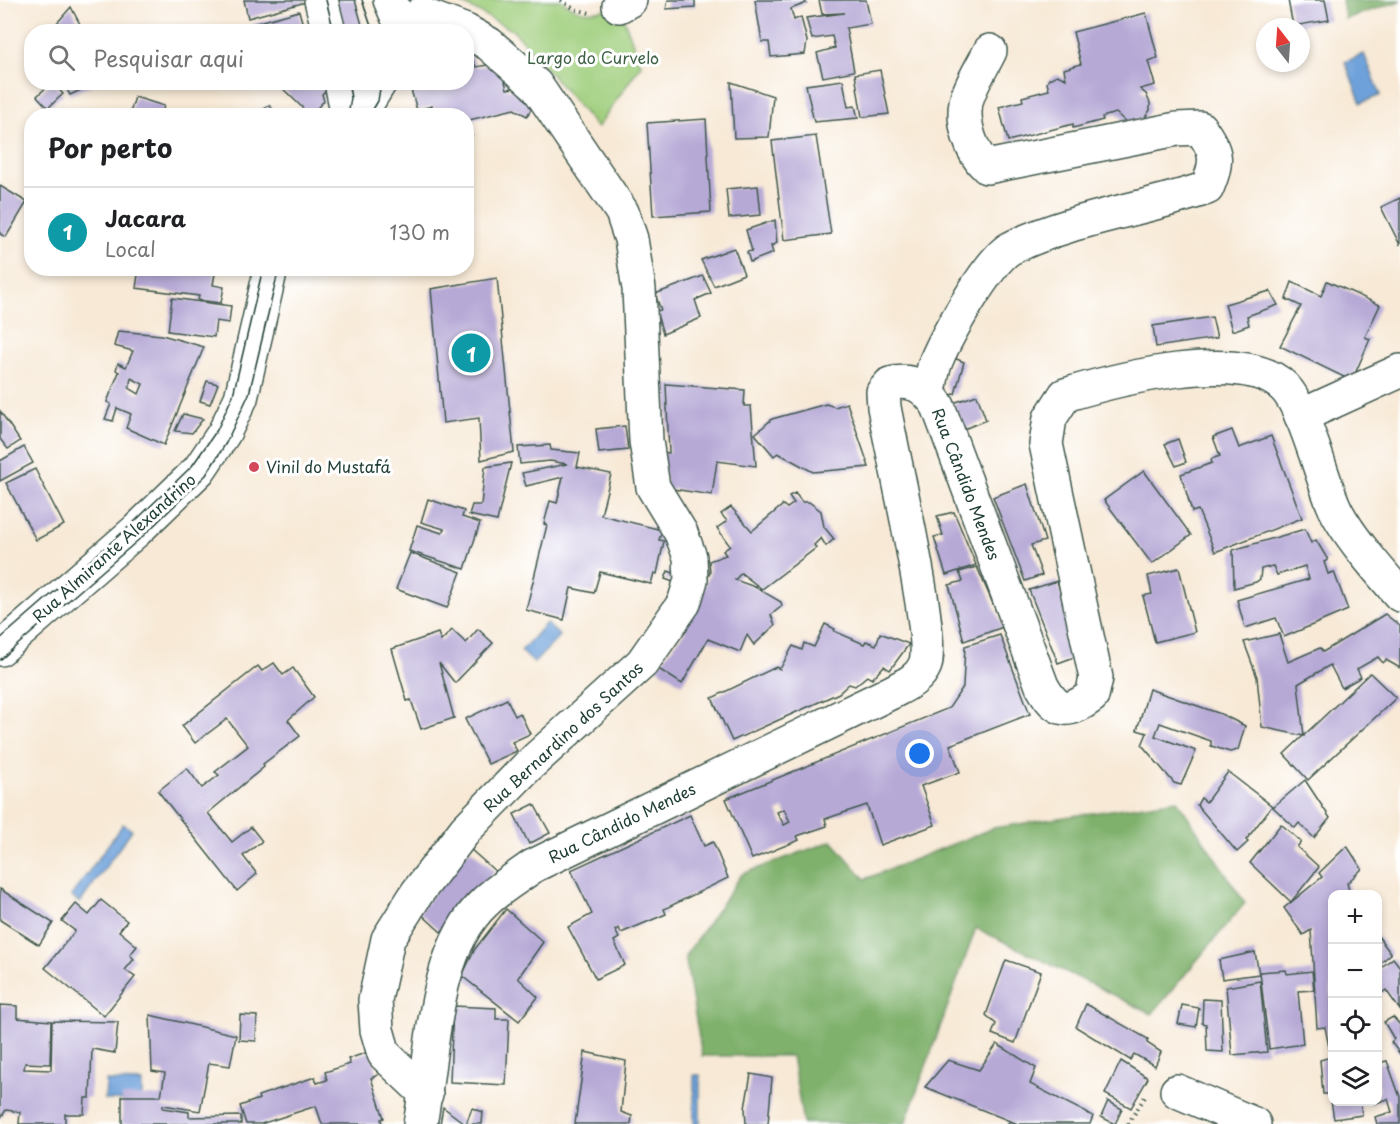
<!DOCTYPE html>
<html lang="pt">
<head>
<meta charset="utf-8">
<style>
	body { margin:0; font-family:"Playpen Sans",sans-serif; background:#f2f2f2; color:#202124 }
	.controls { position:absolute; right:18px; bottom:18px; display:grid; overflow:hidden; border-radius:12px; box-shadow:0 3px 9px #0003 }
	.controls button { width:54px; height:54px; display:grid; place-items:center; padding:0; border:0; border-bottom:2px solid #e0e0e0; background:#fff; color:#202124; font:30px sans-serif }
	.compass { position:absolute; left:1256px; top:18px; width:54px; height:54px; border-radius:50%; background:#fff; box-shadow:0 3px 9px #0003; rotate:343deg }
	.you { position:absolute; left:920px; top:754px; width:21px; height:21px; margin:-15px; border:4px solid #fff; border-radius:50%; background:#1a73e8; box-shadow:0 0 0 9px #1a73e833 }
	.badge { display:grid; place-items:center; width:39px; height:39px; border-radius:50%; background:#ea580c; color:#fff; font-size:20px; font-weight:700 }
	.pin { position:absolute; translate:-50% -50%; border:3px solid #fff; box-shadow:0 2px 6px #0006 }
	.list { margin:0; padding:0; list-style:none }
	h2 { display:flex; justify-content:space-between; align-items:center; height:78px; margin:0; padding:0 24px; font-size:26px }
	h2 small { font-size:20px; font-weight:400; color:#757577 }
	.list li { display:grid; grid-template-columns:39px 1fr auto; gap:18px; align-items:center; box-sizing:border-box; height:90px; padding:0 24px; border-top:2px solid #e0e0e0 }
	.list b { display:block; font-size:22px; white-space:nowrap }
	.list p { margin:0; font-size:20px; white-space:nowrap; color:#757577 }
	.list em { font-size:20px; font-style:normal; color:#757577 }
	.icon { flex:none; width:33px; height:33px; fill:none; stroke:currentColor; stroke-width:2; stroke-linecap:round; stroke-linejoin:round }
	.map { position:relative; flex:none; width:1400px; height:1124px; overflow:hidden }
	.search { position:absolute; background:#fff; box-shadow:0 3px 9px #0003; left:24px; top:24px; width:450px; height:66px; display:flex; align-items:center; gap:15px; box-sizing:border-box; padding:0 21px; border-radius:24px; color:#757577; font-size:22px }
	.panel { position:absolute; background:#fff; box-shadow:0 3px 9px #0003; left:24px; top:108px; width:450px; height:168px; border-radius:24px }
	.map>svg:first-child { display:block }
	.green { fill:#9fce7c; stroke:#5f8658; stroke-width:1.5 }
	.forest { fill:#7fb16c; stroke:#4f7750; stroke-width:1.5 }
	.water { fill:#6ea1da; stroke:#466f87; stroke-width:1.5 }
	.building { fill:#b6a9d6; fill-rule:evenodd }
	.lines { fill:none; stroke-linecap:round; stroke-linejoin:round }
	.minor-casing { stroke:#3f574c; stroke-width:36 }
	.path { stroke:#3f574c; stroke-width:4; stroke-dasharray:1.5 4.5; stroke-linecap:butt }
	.minor { stroke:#fff; stroke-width:33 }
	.tram { stroke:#1f3d34; stroke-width:1.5 }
	.poi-dot { fill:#d1495b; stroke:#fff; stroke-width:2 }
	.labels { text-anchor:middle; stroke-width:6; stroke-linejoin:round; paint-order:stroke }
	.park-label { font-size:16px; fill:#3f6146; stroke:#fff }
	.poi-label { font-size:16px; fill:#1f3d34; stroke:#fff; text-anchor:start }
	.street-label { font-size:16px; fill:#1f3d34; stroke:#fff }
</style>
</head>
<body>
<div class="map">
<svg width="1400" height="1124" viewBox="0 0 1400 1124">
	<rect width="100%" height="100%" fill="#fff"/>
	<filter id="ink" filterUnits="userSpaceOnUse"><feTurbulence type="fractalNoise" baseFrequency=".0167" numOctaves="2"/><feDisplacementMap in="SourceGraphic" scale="12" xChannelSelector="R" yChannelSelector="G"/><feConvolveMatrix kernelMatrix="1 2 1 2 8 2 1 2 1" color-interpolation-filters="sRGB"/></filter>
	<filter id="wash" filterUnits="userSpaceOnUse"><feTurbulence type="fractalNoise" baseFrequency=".008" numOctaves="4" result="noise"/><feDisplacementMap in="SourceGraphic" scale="24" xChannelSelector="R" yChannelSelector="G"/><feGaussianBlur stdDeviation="1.35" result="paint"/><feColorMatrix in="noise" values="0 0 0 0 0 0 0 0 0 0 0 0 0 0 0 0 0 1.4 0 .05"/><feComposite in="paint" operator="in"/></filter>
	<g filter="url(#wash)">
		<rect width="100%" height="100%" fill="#f7e9d6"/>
		<path class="green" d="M456 0H561C584 17 593 12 619 6L641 65 597 128 514 31Z"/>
		<g class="forest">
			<path d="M1342 0H1400V1L1345 19Z"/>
			<path d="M1177 800 1245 903 1152 1014 976 928 905 1124 803 1123 792 1056H702L685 956 742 874 832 841 865 879 993 828Z"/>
		</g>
		<g class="water">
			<path d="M1364 54 1381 95 1361 103 1345 62Z"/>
			<path d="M546 623 560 636 534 663 521 651Z"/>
			<path d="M123 824 132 830 80 903 71 896Z"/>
			<rect x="694" y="1075" width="6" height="49"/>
			<path d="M106 1081 142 1082V1101L105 1100Z"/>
		</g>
		<g id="blocks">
			<g class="building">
				<path d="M244 0H305L306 2 248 18Z"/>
				<path d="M333 0H355L364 32H343Z"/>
				<path d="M668 0H695V7L666 9Z"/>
				<path d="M755 0H805L806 3 791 9 794 20 801 17 807 41 805 54 771 57 769 42H762Z"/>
				<path d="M819 0H866L871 24 846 28 854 71 823 77 817 53 835 48 832 36 812 39 806 18 844 13 822 14Z"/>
				<path d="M1288 0H1325L1329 20 1293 26Z"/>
				<path d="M71 7 84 32H49Z"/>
				<path d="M299 11 303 25 307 23 310 32H254L252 24Z"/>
				<path d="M1146 13 1158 58 1148 61 1155 85 1140 89 1146 94 1150 103V110L1144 119 1127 123 1116 113 1102 117 1103 120 1073 128V124L1008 141 999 107 1023 101 1022 97 1049 90 1047 83 1049 79 1057 75 1066 79 1064 69 1081 64 1073 32Z"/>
				<path d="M466 43 476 67 500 63 507 89 515 88 532 107 527 116 514 109 469 120 472 136 466 137V116H436L432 106 417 110 409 83 466 82Z"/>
				<path d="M880 70 889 114 862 117 855 74Z"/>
				<path d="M843 80 848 107 855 106 858 118 814 122 806 85Z"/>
				<path d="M52 82 63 94 48 108 37 96Z"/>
				<path d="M63 82H90L92 85 70 95Z"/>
				<path d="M276 82H326L328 90 322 94 324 101 310 115Z"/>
				<path d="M731 82 773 96 769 137 734 138Z"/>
				<path d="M135 97 164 106 161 116H129Z"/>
				<path d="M269 105 279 116H256Z"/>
				<path d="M706 119 711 212 653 216 647 123Z"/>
				<path d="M816 136 831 234 784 240 772 141Z"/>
				<path d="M0 186 27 202 6 237 0 234Z"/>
				<path d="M758 186 761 215 729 218 726 189Z"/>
				<path d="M1400 198V245L1381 207Z"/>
				<path d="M775 220 777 243 771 246 773 253 750 262 747 252 752 251 746 230Z"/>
				<path d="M734 248 744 274 714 286 701 260Z"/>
				<path d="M139 268H216L213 285 224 287 221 303 198 300 199 296 136 288Z"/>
				<path d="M703 276 711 293 695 300 701 318 663 334 656 311 661 310 655 294Z"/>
				<path d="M497 278 514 452 481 460 479 418 443 423 431 289Z"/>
				<path d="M1327 281 1380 305 1365 337 1370 339 1352 381 1280 346 1301 306 1286 299 1292 282 1321 296Z"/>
				<path d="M1270 291 1278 305 1247 316 1249 325 1232 331 1225 304Z"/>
				<path d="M172 298 231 306 229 323 216 321 214 337 168 331Z"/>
				<path d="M1212 317 1217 338 1156 347 1153 326Z"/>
				<path d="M118 331 162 335 204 347 164 445 126 428 131 414 117 408 113 421 105 419 111 404 107 402 119 372 116 370 118 363 126 367 133 351 114 346ZM131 378 143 384 139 394 129 388Z"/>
				<path d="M954 358 964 362 955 394 950 395 945 382Z"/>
				<path d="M207 381 218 384 210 404 200 401Z"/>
				<path d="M666 384 745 390 744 406H751L756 466 717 461 712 495 673 489 667 492 661 452 669 453Z"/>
				<path d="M977 395 986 420 964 429 953 403Z"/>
				<path d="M847 403 869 467 813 472 778 453 774 456 755 434 772 419 826 404 835 407Z"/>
				<path d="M0 411 20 441 8 449 0 439Z"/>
				<path d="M183 414 203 419 192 433 175 431Z"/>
				<path d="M625 426 628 450 599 453 596 429Z"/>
				<path d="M1232 430 1239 448 1271 436 1302 518 1215 552 1198 510 1192 512 1181 474 1212 463 1211 459 1220 456 1213 437Z"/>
				<path d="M1178 439 1186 462 1176 466 1165 444Z"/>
				<path d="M550 445 551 450 580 453 577 467 611 474 601 515 662 530 659 540 664 541 657 574 654 573 651 584 600 572 594 593 571 588 564 620 526 610 547 525 544 524 550 501 557 503 563 477 526 486 522 473 567 464 550 461 520 464 518 447Z"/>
				<path d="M24 447 33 463 0 481V461Z"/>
				<path d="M511 463 497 521 469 515 472 505H481L485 467Z"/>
				<path d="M35 469 64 525 36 540 6 483Z"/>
				<path d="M1144 471 1191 535 1152 564 1104 500Z"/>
				<path d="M1027 484 1045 541 1031 545 1042 575 1025 581 993 497Z"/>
				<path d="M795 493 802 502H809L821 511 824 527 834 539 826 546 821 538 814 545 816 548 762 589 741 573 735 580 755 587 781 602 782 606 771 615 775 625 754 645 747 635 740 652 708 639 682 684 657 668 686 630 681 628 704 588 710 572 709 561 726 555 723 551 730 546 717 528 727 521 721 514 731 507 752 531 783 505 787 508 794 503 789 496Z"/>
				<path d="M428 499 464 511 462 517 480 523 465 569 409 551 417 525 442 533 444 529 421 522Z"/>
				<path d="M954 512 976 565 946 575 934 537 943 535 937 516Z"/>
				<path d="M1305 529 1311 543 1316 540 1328 560 1324 562 1328 574 1334 572 1348 610 1284 637 1276 618 1245 628 1237 600 1309 579 1305 566 1277 575 1273 566 1261 569 1260 579 1256 582 1234 588 1233 550Z"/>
				<path d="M410 553 461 572 447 608 396 589Z"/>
				<path d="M977 567 1003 627 964 641 949 585 963 581 959 572Z"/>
				<path d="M1179 568 1195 632 1155 642 1143 596 1152 594 1148 576Z"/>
				<path d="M668 571 684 577 681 585 665 579Z"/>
				<path d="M1057 581 1080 655 1058 663 1029 590Z"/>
				<path d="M1385 614 1400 626V668L1386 660 1383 663 1378 657 1357 669 1361 677 1342 688 1330 665 1298 684 1304 736 1262 727 1257 677 1244 642 1279 634 1288 662 1320 648 1323 652Z"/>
				<path d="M825 624 835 629 834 631 864 644 866 641 876 645 880 633 909 644 890 670 884 666 872 679 867 676 855 686 849 684 839 693 732 741 712 698 776 667 780 669 793 646 802 650 804 643 814 647Z"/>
				<path d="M478 629 493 643 455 683 439 663 454 718 421 729 411 700 407 701 392 649 438 633 441 641 452 630 466 643Z"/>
				<path d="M1000 635 1030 714 950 745 960 772 921 786 935 825 880 845 867 805 825 819 827 826 797 836 799 840 752 859 726 799 949 708 963 687 965 646ZM784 809 790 822 784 825 777 812Z"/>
				<path d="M274 663 283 675 293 668 314 697 288 720 300 736 263 764 264 767 208 813 232 842 251 827 262 841 243 856 257 874 237 891 158 791 187 768 202 788 219 775 215 772 248 746 227 719 195 743 182 726 258 666 262 671Z"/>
				<path d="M1370 673 1396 698 1308 780 1284 754Z"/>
				<path d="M1149 689 1221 714 1245 726 1238 750 1230 752 1211 746V741L1160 723 1155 736 1196 751 1181 785 1174 783 1142 745 1147 733 1137 730Z"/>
				<path d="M507 699 515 716 520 713 530 734 512 742 517 751 488 764 465 719Z"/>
				<path d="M1228 772 1272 806 1246 840 1248 842 1237 852 1197 805 1201 798 1206 802Z"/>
				<path d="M1305 780 1330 818 1314 838 1299 823 1295 828 1273 807Z"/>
				<path d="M534 804 550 833 529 844 514 814Z"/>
				<path d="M690 815 704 846 713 842 728 878 664 909 666 914 621 933 619 928 615 930 619 938 614 941 625 965 596 979 568 927 592 914 571 870Z"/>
				<path d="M1281 824 1301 842 1297 847 1319 867 1291 902 1250 863Z"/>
				<path d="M1347 846 1362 869 1347 883 1350 894H1332L1331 1099 1330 1094H1323L1320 1060 1331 1057 1325 1027 1317 1028 1311 930 1303 935 1284 908 1322 877 1319 873Z"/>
				<path d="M470 849 495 871 441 932 419 912Z"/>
				<path d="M0 889 53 923 39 945 0 920Z"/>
				<path d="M101 900 127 921 119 931 137 946 130 955 134 959 125 970 135 977 104 1016 45 968 75 931 62 921 76 904 89 915Z"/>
				<path d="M506 909 543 942 518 978 538 997 519 1021 462 976 475 949Z"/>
				<path d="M1378 936 1391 954 1378 965Z"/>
				<path d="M1255 952 1259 974 1222 979 1219 960Z"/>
				<path d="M1393 958 1400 967V1010L1386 990 1378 996V970Z"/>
				<path d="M1006 960 1041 972 1015 1043 992 1034 996 1024 986 1015Z"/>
				<path d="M1286 970 1287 974 1312 971 1314 990 1298 991 1303 1044 1269 1049 1260 972Z"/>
				<path d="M1260 981 1267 1052 1232 1055 1226 987Z"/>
				<path d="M1203 999 1221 1000 1223 1052 1207 1051 1206 1024 1202 1023Z"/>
				<path d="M1086 1004 1148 1039 1147 1043 1161 1052 1155 1066 1134 1054 1130 1060 1076 1027Z"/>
				<path d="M0 1005 17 1006V1018L51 1021 50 1064 25 1063 24 1069 51 1070 52 1021 118 1022 115 1053 92 1049 90 1098H85L84 1114H65V1124H19L20 1112 6 1110 0 1119Z"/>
				<path d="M1182 1005 1199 1008 1196 1027 1178 1024Z"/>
				<path d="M453 1006 496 1008V1019H509L506 1085 450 1082Z"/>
				<path d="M150 1015 236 1035 230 1066 209 1063 200 1111 163 1105V1108L189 1112V1117L241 1116V1124H122V1096H161L165 1073 152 1071Z"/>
				<path d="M240 1015 257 1016 256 1041 239 1040Z"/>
				<path d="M1393 1017 1400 1025V1054L1391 1042 1394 1039 1384 1022Z"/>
				<path d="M997 1044 1036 1068 1030 1084 1093 1116 1090 1124H1018L1010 1121 1015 1124H1007L1010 1121 925 1087 948 1060 979 1070Z"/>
				<path d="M371 1051 378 1075 371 1078 384 1118 381 1119 382 1124H322L316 1106 261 1124H246L240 1106 259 1099 258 1096 315 1077 317 1083 327 1080 325 1072 350 1064 348 1059Z"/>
				<path d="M585 1052 626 1061 621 1112 632 1116 631 1124H575Z"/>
				<path d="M1121 1061 1148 1078 1131 1108 1105 1094Z"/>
				<path d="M1387 1061 1400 1097V1124H1377L1375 1117 1392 1112 1388 1099 1373 1104 1372 1102H1378V1063Z"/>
				<path d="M751 1074 772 1078 768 1124H746L745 1108Z"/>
				<path d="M1108 1101 1122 1109 1115 1124 1101 1117Z"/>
				<path d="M1331 1101 1360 1102 1362 1115 1334 1119Z"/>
				<path d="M443 1107 465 1124H440Z"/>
				<path d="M472 1108 483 1112 482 1124H466Z"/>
			</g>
		</g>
	</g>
	<g filter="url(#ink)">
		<use href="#blocks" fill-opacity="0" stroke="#3f574c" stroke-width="1.5"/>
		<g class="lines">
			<g class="minor-casing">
				<g id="minor">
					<path d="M321 0 329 32"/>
					<path d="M390 0 404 32"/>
					<path d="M619 6 630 0"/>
					<path d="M421 14 466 31 489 44 536 85 622 212 631 239 639 289 646 441 653 487 681 533 690 557 691 580 684 603 642 663 527 767 466 829 417 893 388 939 375 1000 377 1030 384 1054 426 1094"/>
					<path d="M341 82 348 116"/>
					<path d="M359 116 380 82"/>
					<path d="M929 392C931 382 932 371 936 361 946 337 989 259 1011 248 1072 218 1143 210 1207 188 1218 161 1218 152 1200 128L1177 129 987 167C971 153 962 123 966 102 970 85 983 66 990 51"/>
					<path d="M1301 416 1400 371"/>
					<path d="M0 649 137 530 199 470 224 433 241 398 271 268"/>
					<path d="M1177 1091 1254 1124"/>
					<path d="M420 1124C433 1057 432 951 485 902 499 888 517 878 533 866L890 693C903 686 919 680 925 665 936 637 891 448 884 407L883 392 890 384C913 378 925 387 938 406L1042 686C1057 713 1068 714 1092 696L1096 678 1046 444 1050 418 1065 395C1114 380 1244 346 1284 387 1304 406 1321 476 1333 504 1344 531 1380 572 1400 595"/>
				</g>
			</g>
			<g class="path">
				<path d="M561 0 574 9 590 13"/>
				<path d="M1128 1124 1145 1097"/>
			</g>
			<use href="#minor" class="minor"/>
			<g class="tram">
				<path d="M326 0 334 32"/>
				<path d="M362 0 373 32"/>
				<path d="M348 82 351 98 348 116"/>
				<path d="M369 116 378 101 381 82"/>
				<path d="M0 639 132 524 192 466 217 430 233 395 263 268"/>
				<path d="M0 660 143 536 206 475 226 443 249 394 279 268"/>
			</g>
		</g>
	</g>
	<circle class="poi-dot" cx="254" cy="467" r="6"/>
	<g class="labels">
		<g class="park-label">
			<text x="593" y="64">Largo do Curvelo</text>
		</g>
		<g class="poi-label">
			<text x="266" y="473">Vinil do Mustafá</text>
		</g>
		<g class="street-label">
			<text transform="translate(966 484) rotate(69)" y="6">Rua Cândido Mendes</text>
			<text transform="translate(114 548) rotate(-42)" y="6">Rua Almirante Alexandrino</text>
			<text transform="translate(563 737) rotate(-43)" y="6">Rua Bernardino dos Santos</text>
			<text transform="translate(622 823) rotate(-26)" y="6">Rua Cândido Mendes</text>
		</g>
	</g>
</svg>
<div class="controls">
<button>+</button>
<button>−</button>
<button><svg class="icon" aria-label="locate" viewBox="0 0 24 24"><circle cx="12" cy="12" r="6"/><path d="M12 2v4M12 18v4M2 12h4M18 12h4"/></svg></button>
<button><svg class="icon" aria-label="layers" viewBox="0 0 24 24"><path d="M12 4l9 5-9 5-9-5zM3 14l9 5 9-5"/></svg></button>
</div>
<svg class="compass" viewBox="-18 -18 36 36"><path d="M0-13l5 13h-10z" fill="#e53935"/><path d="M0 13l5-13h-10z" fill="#757577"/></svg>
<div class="you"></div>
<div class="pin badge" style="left:471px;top:353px;background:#0f9aa8">1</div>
<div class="search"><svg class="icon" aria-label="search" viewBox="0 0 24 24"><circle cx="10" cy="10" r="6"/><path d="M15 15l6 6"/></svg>Pesquisar aqui</div>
<section class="panel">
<h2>Por perto<small></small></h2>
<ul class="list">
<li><span class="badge" style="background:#0f9aa8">1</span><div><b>Jacara</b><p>Local</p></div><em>130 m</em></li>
</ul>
</section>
</div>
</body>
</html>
